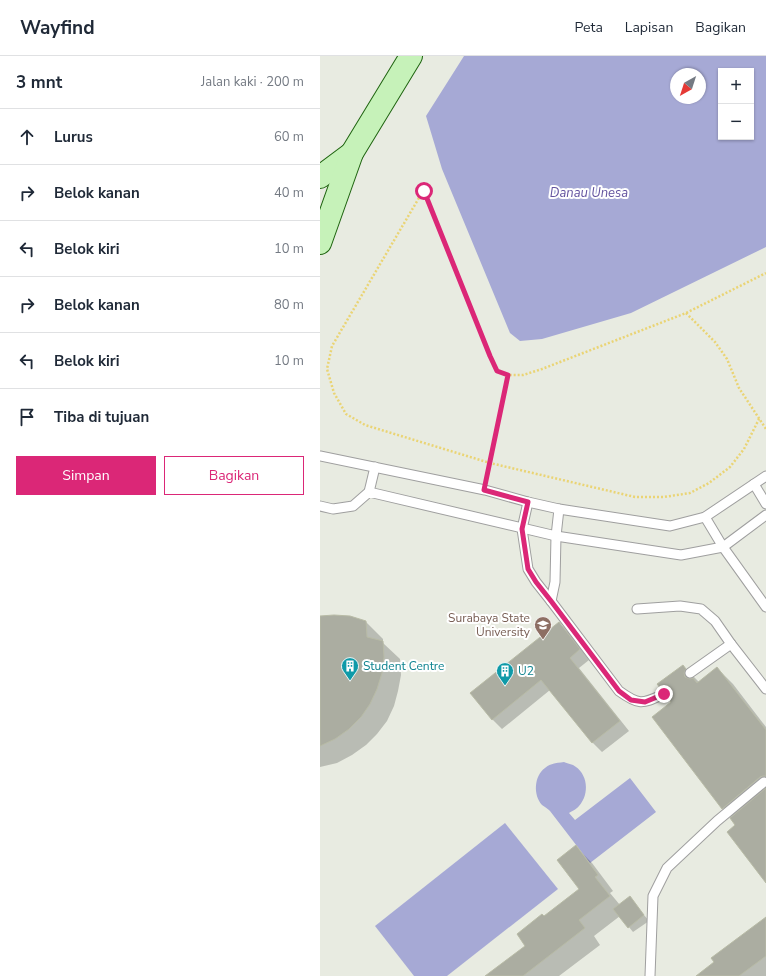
<!DOCTYPE html>
<html lang="id">
<head>
<meta charset="utf-8">
<style>
	body { margin:0; font-family:"Nunito Sans",sans-serif; background:#f2f2f3; color:#1f2937 }
	.controls { position:absolute; right:12px; top:12px; display:grid; overflow:hidden; border-radius:0px; box-shadow:0 1px 3px #0004 }
	.controls button { width:36px; height:36px; display:grid; place-items:center; padding:0; border:0; border-bottom:1px solid #e0e1e3; background:#fff; color:#1f2937; font:20px sans-serif }
	.compass { position:absolute; left:350px; top:12px; width:36px; height:36px; border-radius:50%; background:#fff; box-shadow:0 1px 3px #0004; rotate:219deg }
	.stop { position:absolute; width:12px; height:12px; margin:-9px; border:3px solid #db2777; border-radius:50%; background:#fff }
	.stop.end { background:#db2777; border-color:#fff; box-shadow:0 1px 4px #0008 }
	.list { margin:0; padding:0; list-style:none }
	h2 { display:flex; justify-content:space-between; align-items:center; height:52px; margin:0; padding:0 16px; font-size:17px }
	h2 small { font-size:13px; font-weight:400; color:#747a83 }
	.list li { display:grid; grid-template-columns:26px 1fr auto; gap:12px; align-items:center; box-sizing:border-box; height:56px; padding:0 16px; border-top:1px solid #e0e1e3 }
	.list b { display:block; font-size:15px; white-space:nowrap }
	.list em { font-size:13px; font-style:normal; color:#747a83 }
	.actions { display:flex; gap:8px; padding:12px 16px }
	.actions a { flex:1; padding:9px 0; border:1px solid #db2777; border-radius:0px; text-align:center; font-size:14px; color:#db2777 }
	.actions .main { background:#db2777; color:#fff }
	.icon { flex:none; width:22px; height:22px; fill:none; stroke:currentColor; stroke-width:2; stroke-linecap:round; stroke-linejoin:round }
	.map { position:relative; flex:none; width:446px; height:920px; overflow:hidden }
	header { display:flex; align-items:center; gap:24px; box-sizing:border-box; height:56px; padding:0 20px; background:#fff; border-bottom:1px solid #e0e1e3 }
	header strong { font-size:19px }
	nav { display:flex; gap:22px; margin-inline-start:auto; font-size:14px }
	main { display:flex }
	aside { flex:1; background:#fff }
	.map>svg:first-child { display:block }
	.water { fill:#a6a9d5; fill-rule:evenodd }
	.shadow { fill:#0003 }
	.building { fill:#abada1; stroke:#b8bba6 }
	.lines { fill:none; stroke-linecap:round; stroke-linejoin:round }
	.service-casing { stroke:#9f9f9f; stroke-width:11 }
	.secondary-casing { stroke:#1f6410; stroke-width:24 }
	.path { stroke:#ead474; stroke-width:2.5; stroke-dasharray:2 2; stroke-linecap:butt }
	.service { stroke:#fff; stroke-width:9 }
	.secondary { stroke:#c6f2b9; stroke-width:22 }
	.route { stroke:#db2777; stroke-width:5 }
	.labels { text-anchor:middle; stroke-width:4; stroke-linejoin:round; paint-order:stroke }
	.education-label { font-size:12px; fill:#785e54; stroke:#fff; text-anchor:end }
	.culture-label { font-size:12px; fill:#0d838f; stroke:#fff; text-anchor:start }
	.water-label { font-size:13px; font-style:italic; fill:#63539f; stroke:#fff }
</style>
</head>
<body>
<header>
<strong>Wayfind</strong>
<nav><a>Peta</a><a>Lapisan</a><a>Bagikan</a></nav>
</header>
<main>
<aside>
<h2>3 mnt<small>Jalan kaki · 200 m</small></h2>
<ul class="list">
<li><svg class="icon" aria-label="ahead" viewBox="0 0 24 24"><path d="M12 20V5M6 11l6-6 6 6"/></svg><div><b>Lurus</b></div><em>60 m</em></li>
<li><svg class="icon" aria-label="right" viewBox="0 0 24 24"><path d="M7 20v-9h11M14 6l5 5-5 5"/></svg><div><b>Belok kanan</b></div><em>40 m</em></li>
<li><svg class="icon" aria-label="left" viewBox="0 0 24 24"><path d="M17 20v-9H6M10 6l-5 5 5 5"/></svg><div><b>Belok kiri</b></div><em>10 m</em></li>
<li><svg class="icon" aria-label="right" viewBox="0 0 24 24"><path d="M7 20v-9h11M14 6l5 5-5 5"/></svg><div><b>Belok kanan</b></div><em>80 m</em></li>
<li><svg class="icon" aria-label="left" viewBox="0 0 24 24"><path d="M17 20v-9H6M10 6l-5 5 5 5"/></svg><div><b>Belok kiri</b></div><em>10 m</em></li>
<li><svg class="icon" aria-label="arrive" viewBox="0 0 24 24"><path d="M6 21V4h12l-3 4 3 4H6"/></svg><div><b>Tiba di tujuan</b></div></li>
</ul>
<div class="actions"><a class="main">Simpan</a><a>Bagikan</a></div>
</aside>
<div class="map">
<svg width="446" height="920" viewBox="0 0 446 920">
	<rect width="100%" height="100%" fill="#e8ebe1"/>
	<g class="water">
		<path d="M144 0H446V191L311 257 222 283 200 285 190 277 122 113 106 60ZM401 15H431V81H401ZM356 18H380V42H356Z"/>
		<path d="M244 706C246 707 250 708 253 709 268 717 270 738 259 750 257 753 252 755 249 757L255 764 310 722 336 756 270 807 230 755C228 753 225 751 222 749 213 739 214 720 225 712 231 707 237 707 244 706Z"/>
		<path d="M185 767 238 833 127 920H94L55 870Z"/>
	</g>
	<g class="shadow">
		<path d="M0 560 46 566 63 583V587L80 603 81 619 78 635 74 650 67 665 57 678 46 689 32 699 17 707 0 711Z"/>
		<path d="M239 567 249 577 269 604 259 612 309 675 282 696 272 686 230 634 182 673 172 663Z"/>
		<path d="M363 610 379 626 397 612 413 628 446 671V825L412 761 403 752 333 661 352 646 350 641 341 632Z"/>
		<path d="M256 791 272 807 293 835 290 837 300 849 314 847 329 865 313 876 300 860 274 880 280 889 239 920H167L206 890 224 861 260 833Z"/>
		<path d="M446 863V920H389Z"/>
	</g>
	<g class="building">
		<path d="M14 559 30 560 46 565 47 581 63 585 64 601 62 617 57 633 50 648 41 661 29 673 15 683 0 690V560Z"/>
		<path d="M239 566 260 593 250 602 300 665 272 687 221 624 172 664 150 637Z"/>
		<path d="M363 609 366 613 364 617 365 621 370 623 373 622 377 627 397 611 446 674V720H443L440 721 402 753 332 661 351 646 348 642 350 639 349 635 345 632 341 633 337 628Z"/>
		<path d="M446 732V827L407 776 415 769 410 762Z"/>
		<path d="M256 789 278 819 275 821 290 840 259 864 265 872 203 920H165L205 890 197 878 222 858 224 860 259 833 237 804Z"/>
		<path d="M310 840 324 859 308 872 293 853Z"/>
		<path d="M446 861V900L419 920H376L394 906 391 902Z"/>
	</g>
	<g class="lines">
		<g class="service-casing">
			<g id="service">
				<path d="M0 400 165 434 208 446 239 453 350 470 385 461 446 420"/>
				<path d="M434 428 446 448"/>
				<path d="M49 436 55 411"/>
				<path d="M208 446 202 473 208 513 216 526 231 545 299 635C320 650 322 648 344 638"/>
				<path d="M0 450 13 453 33 450 49 436 236 480 361 499 403 491 446 459"/>
				<path d="M385 461 403 491 446 551"/>
				<path d="M231 545 235 526 236 480 239 453"/>
				<path d="M317 553 360 550 381 553 395 565 411 588 446 633"/>
				<path d="M370 617 411 588"/>
				<path d="M330 920 333 840 347 812 397 765 444 726"/>
			</g>
		</g>
		<g class="secondary-casing">
			<g id="secondary">
				<path d="M0 121 32 97"/>
				<path d="M0 187 32 97 91 0"/>
			</g>
		</g>
		<g class="path">
			<path d="M103 135 12 290 7 313 14 337 26 358 45 369 170 407 315 441H344L370 437 389 427 410 411 424 393 439 363"/>
			<path d="M103 135 170 300 177 315 188 319H203L222 313 366 257 446 217"/>
			<path d="M366 257 395 286 407 303 419 332 446 373"/>
			<path d="M168 419 188 319"/>
		</g>
		<use href="#service" class="service"/>
		<use href="#secondary" class="secondary"/>
	</g>
	<g class="lines">
		<path class="route" d="M104 135 170 300 177 315 188 319 164 434 208 446 202 473 208 513 216 526 231 545 299 635 311 644 325 646 344 638"/>
	</g>
	<defs>
		<g id="university-pin" transform="scale(0.9)"><path d="M0 17L-7.5 6A9.5 9.5 0 1 1 7.5 6Z" fill="#8d6e63" stroke="#fff"/><path d="M0-5L7-2L0 1L-7-2ZM-4 1L0 2.5L4 1V4Q0 6-4 4Z" fill="#fff"/></g>
		<g id="building-pin" transform="scale(0.9)"><path d="M0 17L-7.5 6A9.5 9.5 0 1 1 7.5 6Z" fill="#0f9aa8" stroke="#fff"/><path d="M-4-6H4V6H1V3H-1V6H-4ZM-2.5-4.3h1.7v1.8h-1.7ZM.8-4.3h1.7v1.8H.8ZM-2.5-1h1.7V.8h-1.7ZM.8-1h1.7V.8H.8Z" fill="#fff"/></g>
	</defs>
	<g fill-rule="evenodd">
		<use href="#university-pin" x="223" y="569"/>
		<use href="#building-pin" x="30" y="610"/>
		<use href="#building-pin" x="185" y="615"/>
	</g>
	<g class="labels">
		<g class="education-label">
			<text x="210" y="566">Surabaya State<tspan x="210" dy="14">University</tspan></text>
		</g>
		<g class="culture-label">
			<text x="43" y="614">Student Centre</text>
			<text x="198" y="619">U2</text>
		</g>
		<g class="water-label">
			<text x="269" y="141">Danau Unesa</text>
		</g>
	</g>
</svg>
<div class="controls">
<button>+</button>
<button>−</button>
</div>
<svg class="compass" viewBox="-18 -18 36 36"><path d="M0-13l5 13h-10z" fill="#e53935"/><path d="M0 13l5-13h-10z" fill="#747a83"/></svg>
<div class="stop" style="left:104px;top:135px"></div>
<div class="stop end" style="left:344px;top:638px"></div>
</div>
</main>
</body>
</html>
